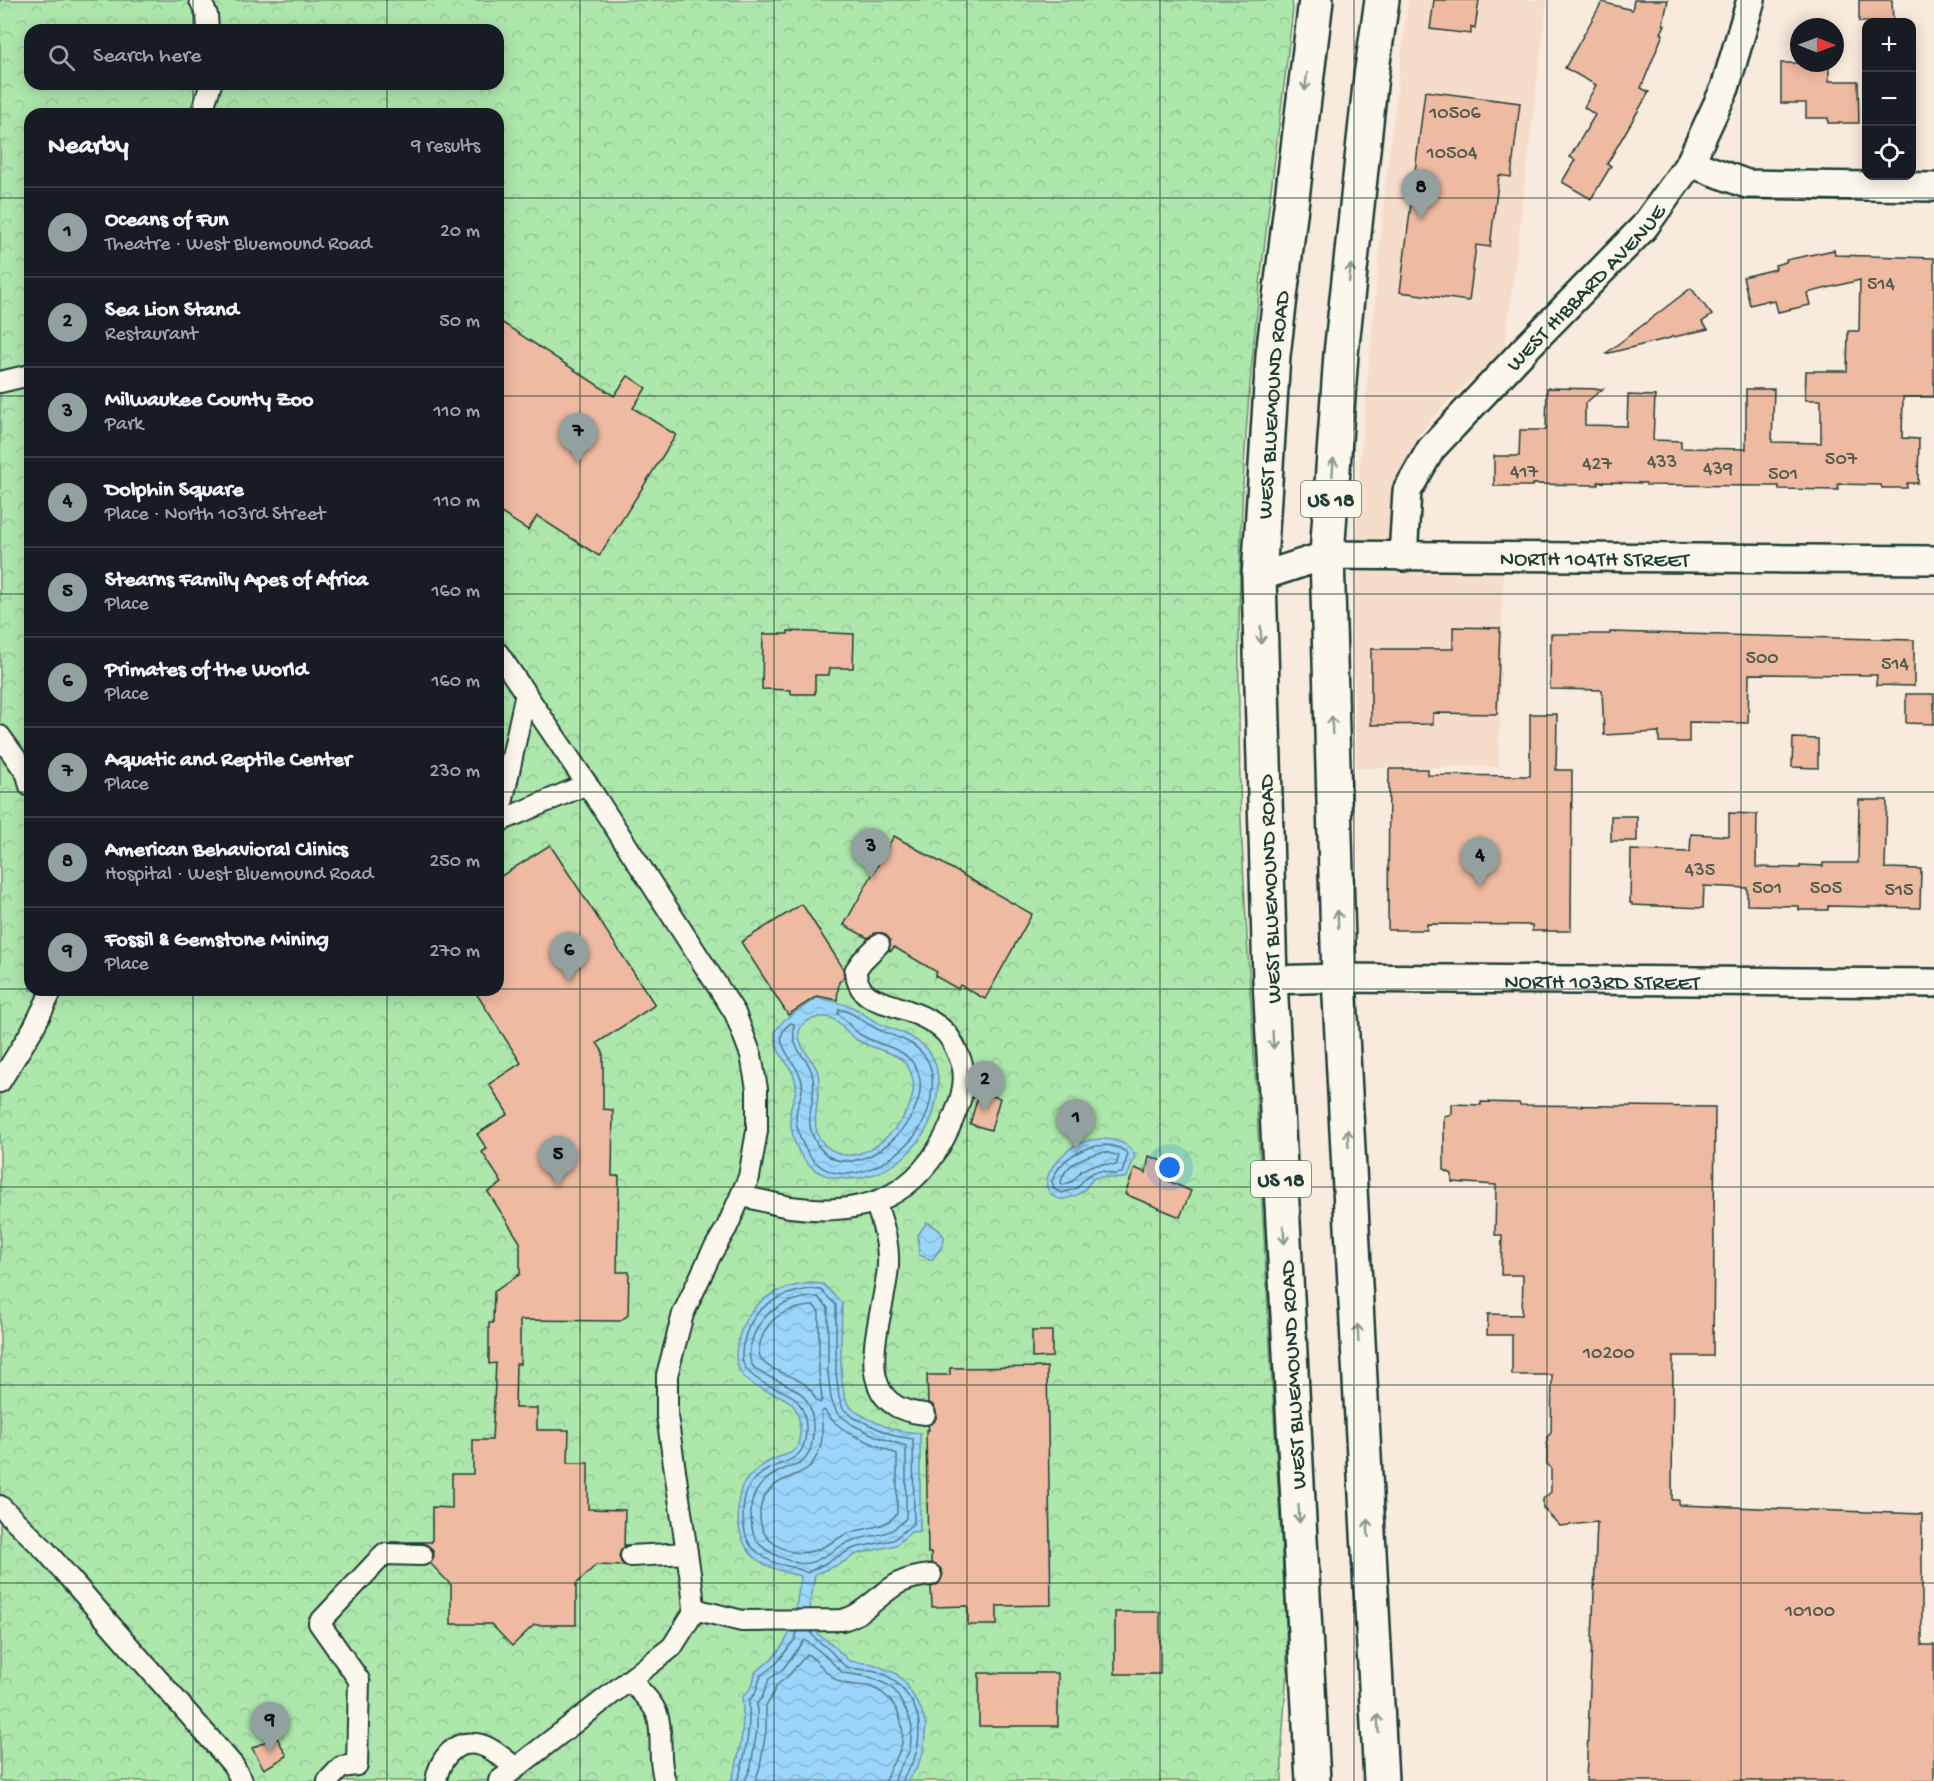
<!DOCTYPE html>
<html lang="en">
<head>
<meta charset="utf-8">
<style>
	body { margin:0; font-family:"Gochi Hand",sans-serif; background:#20242c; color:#f1f3f6 }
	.controls { position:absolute; right:18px; top:18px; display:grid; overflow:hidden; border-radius:12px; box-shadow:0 3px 15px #0003 }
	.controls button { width:54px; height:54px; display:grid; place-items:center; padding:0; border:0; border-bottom:2px solid #363941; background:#171b24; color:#f1f3f6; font:30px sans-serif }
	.compass { position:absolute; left:1790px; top:18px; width:54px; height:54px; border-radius:50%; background:#171b24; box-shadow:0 3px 15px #0003; rotate:91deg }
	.you { position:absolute; left:1170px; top:1168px; width:21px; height:21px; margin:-15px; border:4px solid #fff; border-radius:50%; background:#1a73e8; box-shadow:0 0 0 9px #1a73e833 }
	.badge { display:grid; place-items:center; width:39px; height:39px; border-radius:50%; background:#92a19f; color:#111; font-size:20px; font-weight:700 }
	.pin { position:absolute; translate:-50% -50px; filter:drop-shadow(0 2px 3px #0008) }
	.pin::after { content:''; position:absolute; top:32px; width:21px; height:18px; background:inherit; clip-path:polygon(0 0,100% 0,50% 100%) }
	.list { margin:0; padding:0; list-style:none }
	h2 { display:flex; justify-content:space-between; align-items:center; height:78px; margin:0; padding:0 24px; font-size:26px }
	h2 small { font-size:20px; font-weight:400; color:#9ea1a6 }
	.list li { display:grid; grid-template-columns:39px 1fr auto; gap:18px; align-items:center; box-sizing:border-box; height:90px; padding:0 24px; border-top:2px solid #363941 }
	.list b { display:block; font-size:22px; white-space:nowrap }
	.list p { margin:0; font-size:20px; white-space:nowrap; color:#9ea1a6 }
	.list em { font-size:20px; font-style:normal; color:#9ea1a6 }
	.icon { flex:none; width:33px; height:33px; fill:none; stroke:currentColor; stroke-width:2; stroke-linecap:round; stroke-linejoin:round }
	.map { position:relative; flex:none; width:1934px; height:1781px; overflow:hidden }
	.search { position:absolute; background:#171b24; box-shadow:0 3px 15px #0003; left:24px; top:24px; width:480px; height:66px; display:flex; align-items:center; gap:15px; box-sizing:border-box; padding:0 21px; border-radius:18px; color:#9ea1a6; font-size:22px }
	.panel { position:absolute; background:#171b24; box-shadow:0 3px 15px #0003; left:24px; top:108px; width:480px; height:888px; border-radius:18px }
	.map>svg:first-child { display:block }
	.built { fill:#f5dccb }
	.park { fill:url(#park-crowns); stroke:#669270; stroke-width:1.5; fill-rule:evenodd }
	.water { fill:url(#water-waves); stroke:#6a98ac; stroke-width:1.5; fill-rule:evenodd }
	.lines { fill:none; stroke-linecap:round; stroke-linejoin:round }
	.shore { stroke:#517a84; stroke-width:1.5 }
	.building { fill:#eebaa1; stroke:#1f3d34; stroke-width:1.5 }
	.pedestrian-casing { stroke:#1f3d34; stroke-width:24 }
	.minor-casing { stroke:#1f3d34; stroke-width:32 }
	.primary-casing { stroke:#1f3d34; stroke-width:38 }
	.pedestrian { stroke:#fbf7ec; stroke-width:20 }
	.minor { stroke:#fbf7ec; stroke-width:27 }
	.primary { stroke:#fbf7ec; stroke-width:33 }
	.oneway { stroke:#8d9a90 }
	.grid { fill:none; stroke:#1f3d34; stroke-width:1.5; stroke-opacity:0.55 }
	.labels { text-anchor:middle; stroke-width:4.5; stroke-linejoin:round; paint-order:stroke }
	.number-label { font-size:20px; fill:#535c4f }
	.shield { fill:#fbf7ec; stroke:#61756b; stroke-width:1.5 }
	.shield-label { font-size:21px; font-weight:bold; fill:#1f3d34 }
	.street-label { font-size:22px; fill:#1f3d34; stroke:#fbf7ec }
</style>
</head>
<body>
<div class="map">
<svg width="1934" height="1781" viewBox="0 0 1934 1781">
	<defs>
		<pattern id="park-crowns" width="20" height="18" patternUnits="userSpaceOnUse" patternTransform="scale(1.5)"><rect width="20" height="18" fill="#ade7ac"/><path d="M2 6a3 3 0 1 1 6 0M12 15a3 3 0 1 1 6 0" fill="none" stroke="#94c795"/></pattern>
		<pattern id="water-waves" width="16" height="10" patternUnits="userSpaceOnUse" patternTransform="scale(1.5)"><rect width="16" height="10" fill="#9cd5fc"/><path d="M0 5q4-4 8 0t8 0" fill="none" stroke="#86b8d9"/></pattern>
	</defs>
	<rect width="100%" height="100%" fill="#f8ebdd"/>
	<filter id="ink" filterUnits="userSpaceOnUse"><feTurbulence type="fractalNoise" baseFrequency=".0167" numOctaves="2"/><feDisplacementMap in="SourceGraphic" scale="12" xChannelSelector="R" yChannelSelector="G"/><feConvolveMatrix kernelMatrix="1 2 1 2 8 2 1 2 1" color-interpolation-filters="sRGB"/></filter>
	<g filter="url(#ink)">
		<path class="built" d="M1408 0H1547L1505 349 1445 404 1419 435 1391 512 1387 571 1503 573 1499 767 1356 768 1352 608 1360 463 1386 179Z"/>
		<path class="park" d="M0 0H1292L1293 9C1273 184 1246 358 1241 534 1238 629 1238 724 1241 819 1245 916 1252 1013 1257 1111 1267 1281 1275 1452 1286 1622L1287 1669 1282 1744V1781H0ZM30 30H498V84H30ZM30 114H498V990H30Z"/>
		<g class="water">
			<path d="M817 998C831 1001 844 1003 856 1009 864 1014 871 1020 880 1024 897 1031 913 1035 927 1049 936 1059 939 1075 938 1088 936 1114 925 1138 905 1156 873 1185 813 1192 795 1143 791 1130 788 1116 792 1103 794 1097 797 1092 796 1085 794 1063 775 1060 775 1031L784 1020ZM820 1017C839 1015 843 1031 857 1040 870 1048 892 1051 902 1060 934 1090 892 1143 861 1153 850 1157 839 1155 830 1149 802 1131 824 1098 818 1073 815 1060 796 1046 799 1032 801 1022 811 1019 820 1017Z"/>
			<path d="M1106 1139C1118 1141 1130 1143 1135 1156L1127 1177C1116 1182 1105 1174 1095 1178 1089 1181 1087 1188 1082 1192 1078 1195 1069 1198 1064 1199 1060 1200 1056 1198 1052 1195 1035 1179 1064 1150 1078 1144 1087 1140 1097 1139 1106 1139Z"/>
			<path d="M927 1222C951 1236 947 1240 932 1260L919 1255 918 1235Z"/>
			<path d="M810 1283 823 1284 842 1303C842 1326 837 1387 848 1404 854 1414 885 1427 897 1430 904 1432 912 1432 920 1433V1531L911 1532 896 1545 857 1554 840 1564 815 1574 810 1606 818 1634 831 1643 849 1661 873 1664 895 1673 905 1682 921 1709 926 1726 923 1753 916 1769 907 1781H731C741 1754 745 1726 742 1697 751 1690 754 1683 755 1672 796 1644 793 1620 801 1576 762 1567 739 1558 738 1513 738 1504 739 1490 744 1483 752 1472 764 1463 776 1458 781 1456 789 1455 793 1451 799 1447 800 1437 800 1430 801 1384 756 1401 740 1371 735 1361 735 1352 738 1341 747 1303 773 1288 810 1283Z"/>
		</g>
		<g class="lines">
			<g class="shore">
				<path d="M839 1009C854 1012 865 1024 879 1030 895 1037 911 1040 923 1054 931 1062 933 1077 932 1088 931 1104 927 1118 918 1131 895 1166 831 1198 805 1148 799 1137 794 1121 797 1109 799 1099 804 1092 802 1082 799 1062 765 1040 791 1023L794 1024C790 1055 809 1053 813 1078 817 1102 801 1119 817 1144 852 1199 947 1109 913 1063 900 1046 879 1046 861 1035 852 1030 847 1020 838 1014Z"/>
				<path d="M1106 1145 1120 1148 1128 1154 1122 1173 1114 1174 1102 1171 1094 1172 1085 1178 1077 1188 1062 1193 1054 1189 1052 1181C1060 1158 1083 1146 1106 1145Z"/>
				<path d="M1105 1152 1119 1156 1116 1165 1102 1164 1090 1166 1081 1171 1073 1181 1063 1185 1061 1183C1063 1164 1088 1154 1105 1152Z"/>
				<path d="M810 1289 821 1290 836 1305V1372L839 1397 843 1409 855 1418 881 1430 895 1436 913 1439 914 1523 893 1540 854 1548 807 1573C795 1565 778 1567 765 1558 761 1554 755 1550 751 1546 741 1533 741 1503 748 1488 750 1484 756 1478 760 1475 770 1465 787 1464 796 1456 805 1450 806 1437 806 1427 804 1383 770 1396 748 1371 740 1363 741 1352 744 1341 752 1307 777 1294 810 1289Z"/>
				<path d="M810 1297H818L828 1308V1373L831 1399 837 1413 853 1425 878 1437 906 1446V1518C890 1537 876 1534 854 1540 838 1545 825 1559 809 1563 795 1566 764 1552 756 1540 751 1531 751 1519 751 1509 752 1489 766 1477 784 1469 789 1467 796 1466 801 1463 811 1455 813 1441 813 1430 814 1397 799 1389 772 1378 765 1375 757 1372 753 1366 748 1359 749 1351 751 1344 758 1314 781 1301 810 1297Z"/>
				<path d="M810 1306H814L819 1312V1372L822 1400 820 1403 817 1401C813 1395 810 1387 803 1383 778 1366 744 1370 766 1329 774 1314 794 1308 810 1306Z"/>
				<path d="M824 1410 833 1421 848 1433 897 1454V1514C884 1528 870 1527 852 1532 846 1533 841 1537 836 1540 822 1548 810 1555 793 1552 781 1549 766 1541 762 1528 755 1505 766 1486 788 1478 796 1474 805 1472 811 1465 824 1449 823 1432 821 1413Z"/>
				<path d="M811 1632C814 1640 821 1642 827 1648 834 1653 839 1663 847 1667 854 1670 863 1669 870 1670 895 1673 920 1704 919 1729 919 1742 918 1754 911 1765 908 1771 904 1774 903 1781"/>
				<path d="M737 1781C747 1755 750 1728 749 1700L755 1694 761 1675 776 1664 795 1639 797 1632"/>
				<path d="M745 1781 751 1766 757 1730V1703L762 1698 769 1679 782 1670 805 1640 822 1653 843 1673 870 1677 888 1685 895 1691 908 1714 912 1727 910 1750 897 1773 895 1781"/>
				<path d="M755 1781 760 1767 766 1731V1707L777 1685 788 1676 807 1654C819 1661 826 1674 838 1681 848 1686 860 1684 870 1687 895 1695 907 1723 901 1747 898 1760 887 1767 886 1781"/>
			</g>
		</g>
		<g class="building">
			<path d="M1434 0H1479L1475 28 1471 27V34L1430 29Z"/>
			<path d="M1634 0H1668L1663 24 1665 25 1661 33 1663 34 1641 88 1649 92 1607 164 1611 166 1591 199 1562 182 1575 160 1570 157 1595 115 1584 107 1596 85 1565 68 1602 2 1632 10Z"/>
			<path d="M1859 0H1892L1893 22H1859Z"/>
			<path d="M1781 63H1829V81H1858L1859 123H1828V118H1806V103H1781Z"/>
			<path d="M1425 91 1520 103 1511 177 1499 175 1490 247 1476 245 1469 301 1400 292Z"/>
			<path d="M1834 250 1835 255 1934 258V397H1903L1902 438 1919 439 1918 483H1907V488H1882L1881 485 1838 484V490L1779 489V486H1766L1646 485V483L1598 482V485L1533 484V486H1494V456H1519L1520 430H1546L1547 388 1603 389 1585 403V425L1627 426 1628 395 1655 396 1653 440 1681 441V448L1746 449V389H1774L1772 442 1821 443V400H1805L1806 371H1847L1848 331H1859L1860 280 1807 293 1810 305 1778 312 1775 301 1769 302V300L1750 305 1743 277 1776 269 1775 265 1786 262V260Z"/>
			<path d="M1691 288 1712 315 1702 322 1708 329 1674 337 1673 336 1670 338 1605 354Z"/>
			<path d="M498 320 614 396 628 376 646 388 633 408 676 435 599 556 537 516 528 530 498 511Z"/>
			<path d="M1453 627 1500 628 1497 714 1433 713V724L1371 725V649H1453Z"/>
			<path d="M788 631 854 634 853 668H830L829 675H815V694H791V690L762 689 763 634H788Z"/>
			<path d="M1610 632 1914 640V686L1876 685 1877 675 1749 674 1748 723 1689 722V742H1659V732L1604 735 1602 690 1550 689 1551 634H1610Z"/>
			<path d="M1906 694H1934V724L1906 723Z"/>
			<path d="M1530 714H1557L1556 770H1572L1571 931H1532V925L1427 924V930H1388L1389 769H1428V775L1530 776Z"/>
			<path d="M1793 738 1818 739V768L1792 767Z"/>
			<path d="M1859 800H1887L1885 868 1921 869 1920 908 1828 906V910H1799V906L1747 905V888L1704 886 1703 908 1632 905V903H1630L1631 850 1690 852 1691 834 1729 836V813L1757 814 1756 867 1800 868V865L1823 866V863H1858Z"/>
			<rect x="1611" y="816" width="26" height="25"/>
			<path d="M894 836 1032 914 985 999 960 985 958 989 935 976 937 972 894 947 891 951 889 950 890 940 883 933H875L868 938 844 925Z"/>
			<path d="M550 845 655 1005 597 1043 603 1052V1109L613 1110 612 1176H619L617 1272H629L628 1315 620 1321 520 1320V1364H516L515 1408H537V1430H569L568 1463H588V1509L625 1510 624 1545H627L621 1550 619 1556 621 1562 624 1566 596 1565 576 1584V1625H534L512 1646 491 1624H451V1585L430 1563 434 1556 432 1549 423 1543 390 1542H432V1507L452 1508V1474H473V1440H492L496 1363 489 1364V1323H493L494 1292 520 1274V1242L488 1192 502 1183 482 1152 487 1149 477 1134 508 1114 489 1084 521 1063 474 990H498V878Z"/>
			<path d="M802 904 843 968 844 978 839 982 837 1000 817 996 788 1015 741 942Z"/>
			<path d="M979 1093 1000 1098 991 1130 970 1124Z"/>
			<path d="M1481 1102 1519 1103 1520 1105 1715 1107 1713 1356H1673L1672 1500H1679V1505L1922 1514V1645H1934V1781H1586L1597 1522 1560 1526 1543 1508V1499L1551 1492V1468L1547 1464V1437L1551 1433 1552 1375H1512V1335H1487L1488 1314 1522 1315 1523 1275H1501L1502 1235H1495L1496 1185 1452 1182V1174L1444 1170V1116L1452 1114V1104L1481 1105Z"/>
			<path d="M1149 1156 1175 1166 1168 1181 1191 1191 1180 1217 1125 1194 1135 1168 1146 1173Z"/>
			<path d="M1032 1331H1052V1357L1032 1358Z"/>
			<path d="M1047 1367 1051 1605 997 1606V1625H968V1606L932 1607 931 1587 938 1584 943 1574 940 1568 931 1563V1553H928L926 1430H929L928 1425 934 1422 937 1416 934 1406 928 1402 927 1375H950V1368Z"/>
			<rect x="1115" y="1612" width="45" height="62"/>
			<rect x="979" y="1673" width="79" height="53"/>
			<path d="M276 1736 287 1756 264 1769 252 1748Z"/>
		</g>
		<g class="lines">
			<g class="pedestrian-casing">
				<g id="pedestrian">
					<path d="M200 0 207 15 208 30"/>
					<path d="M201 114 211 84"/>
					<path d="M0 382 30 375"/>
					<path d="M498 653 587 784 735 1013 751 1055 757 1089V1131L749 1177 727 1227 710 1256 683 1314 667 1375V1416L692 1587 694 1609 692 1615 672 1647 499 1781"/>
					<path d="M0 736 27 774 30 786"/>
					<path d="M498 822 526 693"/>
					<path d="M498 822 587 784"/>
					<path d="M0 1082 34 1027 52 990"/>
					<path d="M741 1196C757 1199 774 1204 790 1207 865 1217 918 1198 950 1126 958 1107 968 1085 962 1064 959 1055 952 1039 945 1032 933 1020 913 1012 897 1007 886 1003 871 1000 864 992 858 986 857 979 855 971L862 961 879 944"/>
					<path d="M875 1202C883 1223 889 1243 888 1265 886 1316 841 1407 925 1414"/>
					<path d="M0 1506 45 1550 233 1765 242 1781"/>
					<path d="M631 1556 687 1553"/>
					<path d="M694 1609 742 1621 842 1620C864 1615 879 1594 899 1583 909 1578 920 1576 931 1575"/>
					<path d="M629 1680C639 1690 652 1701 657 1714 664 1735 657 1758 665 1781"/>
					<path d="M328 1781 341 1767 357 1765 359 1680 319 1623 384 1554 422 1555"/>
					<path d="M436 1781C439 1761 453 1740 476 1744 491 1746 504 1759 516 1768"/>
				</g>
			</g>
			<g class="minor-casing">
				<g id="minor">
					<path d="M1690 163 1747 184 1934 187"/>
					<path id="s1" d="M1403 557 1407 491 1431 449 1526 348 1644 227 1690 163 1725 88 1751 0"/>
					<path id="s2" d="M1259 577 1327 555 1934 560"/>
					<path id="s3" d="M1270 980 1339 978 1934 983"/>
				</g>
			</g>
			<g class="primary-casing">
				<g id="primary">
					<path id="s4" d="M1313 1781 1270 980 1259 577 1273 355 1316 0"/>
					<path d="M1381 1781 1339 978 1327 555 1341 354 1371 76 1382 0"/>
				</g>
			</g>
			<use href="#pedestrian" class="pedestrian"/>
			<use href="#minor" class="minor"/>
			<use href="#primary" class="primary"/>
		</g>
		<defs><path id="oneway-shaft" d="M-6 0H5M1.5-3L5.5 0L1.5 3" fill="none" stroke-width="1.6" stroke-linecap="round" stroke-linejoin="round" transform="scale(1.5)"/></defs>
		<g class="oneway">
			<use href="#oneway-shaft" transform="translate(1306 82) rotate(97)"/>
			<use href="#oneway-shaft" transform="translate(1350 273) rotate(-84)"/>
			<use href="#oneway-shaft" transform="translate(1333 467) rotate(-86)"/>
			<use href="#oneway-shaft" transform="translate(1261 635) rotate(88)"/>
			<use href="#oneway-shaft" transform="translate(1332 725) rotate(-92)"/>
			<use href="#oneway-shaft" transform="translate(1338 919) rotate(-92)"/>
			<use href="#oneway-shaft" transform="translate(1273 1040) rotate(87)"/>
			<use href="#oneway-shaft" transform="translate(1348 1138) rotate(-93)"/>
			<use href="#oneway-shaft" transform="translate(1284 1235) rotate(87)"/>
			<use href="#oneway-shaft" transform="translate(1358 1333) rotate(-93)"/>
			<use href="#oneway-shaft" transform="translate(1299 1514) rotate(87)"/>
			<use href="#oneway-shaft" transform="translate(1368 1528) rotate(-93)"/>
			<use href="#oneway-shaft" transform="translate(1378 1723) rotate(-93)"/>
		</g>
	</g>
	<path class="grid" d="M193 0V30M387 0V30M580 0V1781M774 0V1781M967 0V1781M1160 0V1781M1354 0V1781M1547 0V1781M1741 0V1781M193 84V114M387 84V114M0 198H30M498 198H1934M0 396H30M498 396H1934M0 594H30M498 594H1934M0 792H30M498 792H1934M0 989H30M498 989H1934M193 990V1781M387 990V1781M0 1187H1934M0 1385H1934M0 1583H1934"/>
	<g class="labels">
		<g class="number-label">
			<text x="1455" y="118">10506</text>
			<text x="1452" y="158">10504</text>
			<text x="1881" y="289">514</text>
			<text x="1841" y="464">507</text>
			<text x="1662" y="467">433</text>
			<text x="1597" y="469">427</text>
			<text x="1718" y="474">439</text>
			<text x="1524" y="477">417</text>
			<text x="1783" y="479">501</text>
			<text x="1762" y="663">500</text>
			<text x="1895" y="669">514</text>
			<text x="1700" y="875">435</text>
			<text x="1767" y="893">501</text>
			<text x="1826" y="893">505</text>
			<text x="1899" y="895">515</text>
			<text x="1609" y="1358">10200</text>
			<text x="1810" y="1616">10100</text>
		</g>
		<g class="shield">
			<rect x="1301" y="481" width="60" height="36" rx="4.5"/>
			<rect x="1251" y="1161" width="60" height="36" rx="4.5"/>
		</g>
		<g class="shield-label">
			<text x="1331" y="506">US 18</text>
			<text x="1281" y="1186">US 18</text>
		</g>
		<g class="street-label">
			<text dy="8" stroke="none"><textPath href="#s1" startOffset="338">WEST HIBBARD AVENUE</textPath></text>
			<text dy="8" stroke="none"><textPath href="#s4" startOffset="1378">WEST BLUEMOUND ROAD</textPath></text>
			<text dy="8" stroke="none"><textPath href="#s2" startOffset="339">NORTH 104TH STREET</textPath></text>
			<text transform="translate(1268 889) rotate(-92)" y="8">WEST BLUEMOUND ROAD</text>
			<text dy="8" stroke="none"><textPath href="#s3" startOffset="332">NORTH 103RD STREET</textPath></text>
			<text transform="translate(1291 1375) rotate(-93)" y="8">WEST BLUEMOUND ROAD</text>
		</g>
	</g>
</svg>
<div class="controls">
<button>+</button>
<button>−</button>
<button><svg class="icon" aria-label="locate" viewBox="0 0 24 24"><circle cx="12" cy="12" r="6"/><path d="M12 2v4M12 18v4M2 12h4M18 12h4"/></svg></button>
</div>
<svg class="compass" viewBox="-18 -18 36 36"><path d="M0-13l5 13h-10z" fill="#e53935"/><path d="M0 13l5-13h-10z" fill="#9ea1a6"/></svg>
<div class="you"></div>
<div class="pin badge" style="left:1076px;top:1149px">1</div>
<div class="pin badge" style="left:985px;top:1111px">2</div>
<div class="pin badge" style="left:871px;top:878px">3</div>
<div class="pin badge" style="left:1480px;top:887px">4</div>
<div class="pin badge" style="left:558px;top:1186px">5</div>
<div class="pin badge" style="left:569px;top:982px">6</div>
<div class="pin badge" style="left:578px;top:463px">7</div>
<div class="pin badge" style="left:1421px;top:219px">8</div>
<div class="pin badge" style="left:270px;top:1752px">9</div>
<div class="search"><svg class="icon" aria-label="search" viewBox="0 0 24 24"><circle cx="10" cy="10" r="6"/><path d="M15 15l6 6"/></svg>Search here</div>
<section class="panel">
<h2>Nearby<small>9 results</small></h2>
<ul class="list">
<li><span class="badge">1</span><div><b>Oceans of Fun</b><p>Theatre · West Bluemound Road</p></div><em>20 m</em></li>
<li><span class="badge">2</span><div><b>Sea Lion Stand</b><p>Restaurant</p></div><em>50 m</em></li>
<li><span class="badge">3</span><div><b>Milwaukee County Zoo</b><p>Park</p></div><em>110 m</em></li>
<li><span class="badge">4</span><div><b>Dolphin Square</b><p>Place · North 103rd Street</p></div><em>110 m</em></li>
<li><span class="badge">5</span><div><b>Stearns Family Apes of Africa</b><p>Place</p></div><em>160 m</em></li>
<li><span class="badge">6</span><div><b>Primates of the World</b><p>Place</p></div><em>160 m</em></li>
<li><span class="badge">7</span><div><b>Aquatic and Reptile Center</b><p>Place</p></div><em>230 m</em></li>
<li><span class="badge">8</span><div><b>American Behavioral Clinics</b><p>Hospital · West Bluemound Road</p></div><em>250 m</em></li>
<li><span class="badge">9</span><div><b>Fossil &amp; Gemstone Mining</b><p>Place</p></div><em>270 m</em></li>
</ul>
</section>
</div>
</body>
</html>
